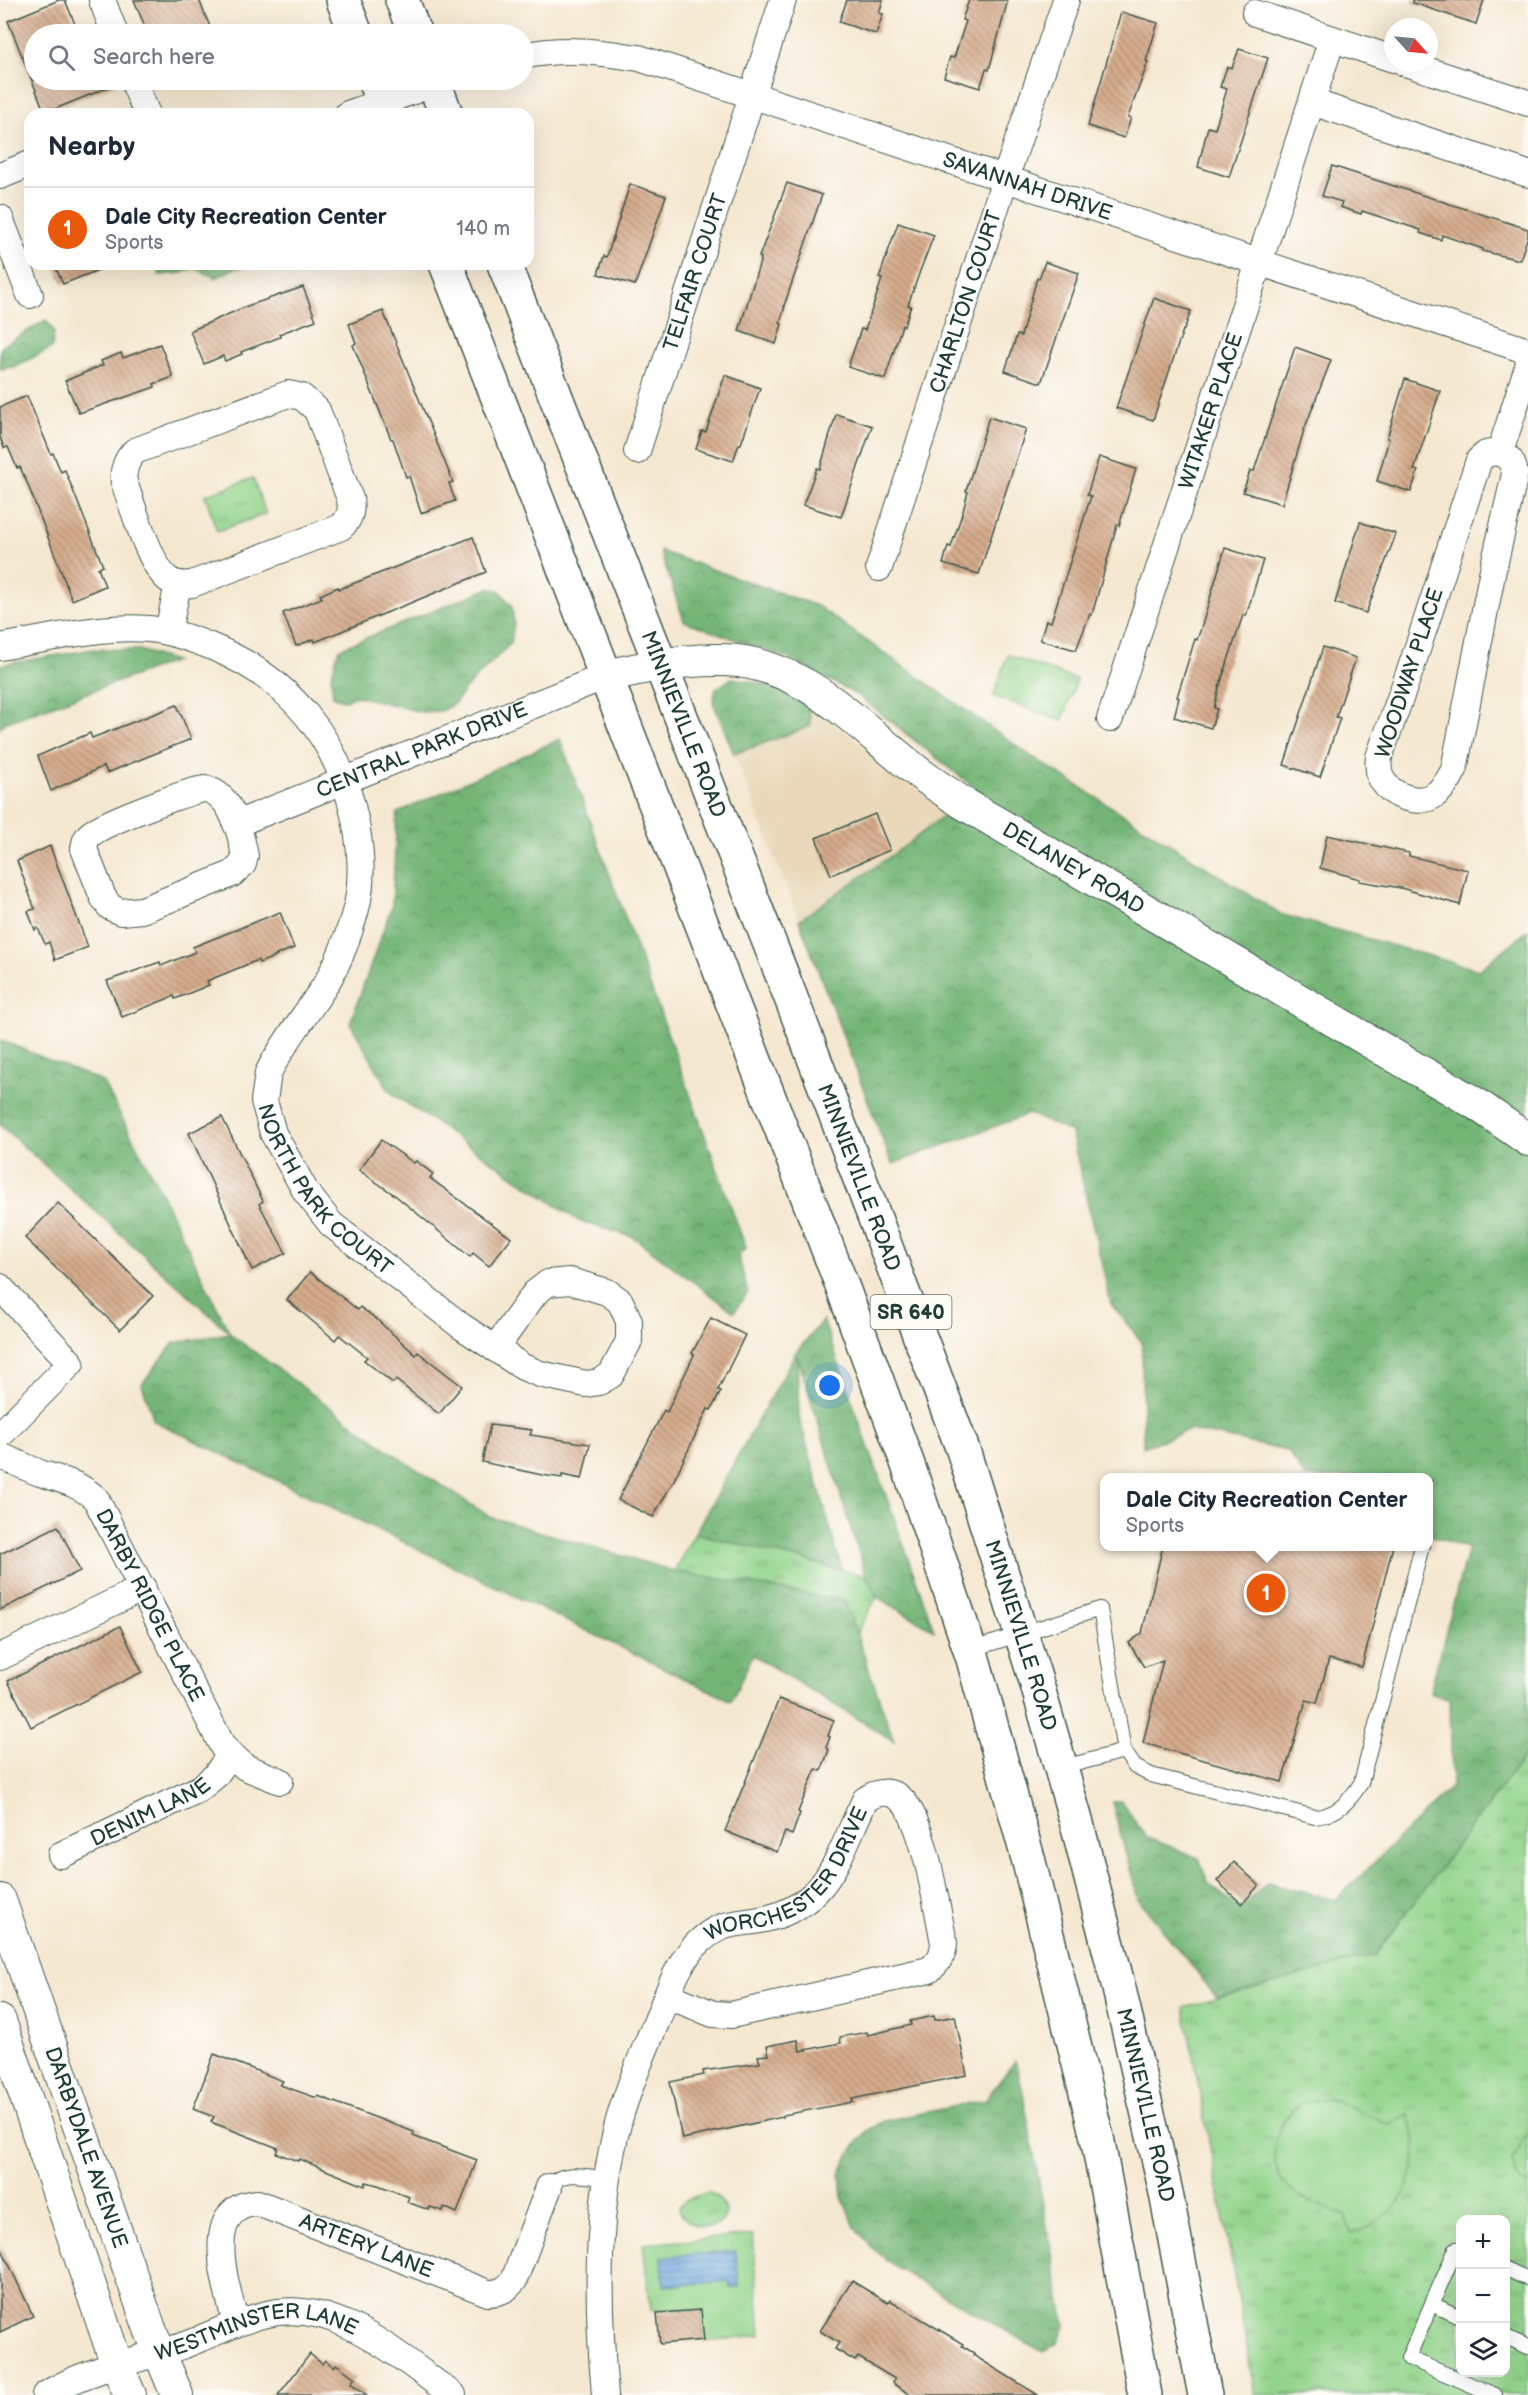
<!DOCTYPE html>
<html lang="en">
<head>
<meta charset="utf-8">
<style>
	body { margin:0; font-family:"Balsamiq Sans",sans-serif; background:#f6f6f7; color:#1f2937 }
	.controls { position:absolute; right:18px; bottom:18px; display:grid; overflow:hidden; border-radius:12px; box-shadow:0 6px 24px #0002 }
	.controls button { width:54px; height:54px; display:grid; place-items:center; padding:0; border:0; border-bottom:2px solid #e0e1e3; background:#fff; color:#1f2937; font:30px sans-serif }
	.compass { position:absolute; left:1384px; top:18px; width:54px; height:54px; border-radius:50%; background:#fff; box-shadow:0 6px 24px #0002; rotate:117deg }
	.you { position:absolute; left:830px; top:1386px; width:21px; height:21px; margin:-15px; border:4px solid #fff; border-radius:50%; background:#1a73e8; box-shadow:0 0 0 9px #1a73e833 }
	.badge { display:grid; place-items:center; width:39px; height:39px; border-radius:50%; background:#ea580c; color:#fff; font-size:20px; font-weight:700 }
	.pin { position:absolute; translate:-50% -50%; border:3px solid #fff; box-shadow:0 2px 6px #0006 }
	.popup { position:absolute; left:1100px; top:1473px; width:333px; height:78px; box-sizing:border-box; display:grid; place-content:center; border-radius:12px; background:#fff; filter:drop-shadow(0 2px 4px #0005); font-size:20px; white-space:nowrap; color:#747a83 }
	.popup b { font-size:22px; color:#1f2937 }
	.popup::after { content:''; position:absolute; left:50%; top:100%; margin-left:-12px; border:12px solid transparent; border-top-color:#fff }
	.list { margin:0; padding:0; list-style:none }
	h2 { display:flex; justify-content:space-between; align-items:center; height:78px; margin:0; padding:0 24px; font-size:26px }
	h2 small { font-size:20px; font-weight:400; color:#747a83 }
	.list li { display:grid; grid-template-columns:39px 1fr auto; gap:18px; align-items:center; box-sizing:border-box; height:84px; padding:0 24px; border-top:2px solid #e0e1e3 }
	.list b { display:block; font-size:22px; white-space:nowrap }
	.list p { margin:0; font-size:20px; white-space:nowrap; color:#747a83 }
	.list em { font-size:20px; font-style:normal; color:#747a83 }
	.icon { flex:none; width:33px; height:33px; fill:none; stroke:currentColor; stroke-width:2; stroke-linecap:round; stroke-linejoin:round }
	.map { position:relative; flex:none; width:1528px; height:2395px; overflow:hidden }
	.search { position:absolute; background:#fff; box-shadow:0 6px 24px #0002; left:24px; top:24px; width:510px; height:66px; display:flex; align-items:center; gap:15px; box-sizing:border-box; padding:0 21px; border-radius:33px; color:#747a83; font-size:22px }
	.panel { position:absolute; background:#fff; box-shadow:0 6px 24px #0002; left:24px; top:108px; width:510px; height:162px; border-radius:18px }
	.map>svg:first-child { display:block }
	.built { fill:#e9d9ba }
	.grass { fill:url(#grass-tufts); stroke:#588860; stroke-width:1.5; fill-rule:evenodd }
	.forest { fill:url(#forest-crowns); stroke:#4a7a56; stroke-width:1.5 }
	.pitch { fill:#92d48b; stroke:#588860; stroke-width:1.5 }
	.water { fill:url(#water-rules); stroke:#467288; stroke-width:1.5 }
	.building { fill:url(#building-back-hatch) }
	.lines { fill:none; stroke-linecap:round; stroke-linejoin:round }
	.service-casing { stroke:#3f574c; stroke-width:16 }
	.minor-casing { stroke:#3f574c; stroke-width:28 }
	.tertiary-casing { stroke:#3f574c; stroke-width:34 }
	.primary-casing { stroke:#3f574c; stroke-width:36 }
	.service { stroke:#fff; stroke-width:14 }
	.minor { stroke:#fff; stroke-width:26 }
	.tertiary { stroke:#fff; stroke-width:32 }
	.primary { stroke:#fff; stroke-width:33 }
	.labels { text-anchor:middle; stroke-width:4.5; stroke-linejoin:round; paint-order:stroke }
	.shield { fill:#fdfcf7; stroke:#62766e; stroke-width:1.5 }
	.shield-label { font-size:20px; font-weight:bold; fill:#1f3d34 }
	.street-label { font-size:21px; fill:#1f3d34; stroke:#fdfcf7 }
</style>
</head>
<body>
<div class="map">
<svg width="1528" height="2395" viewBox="0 0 1528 2395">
	<defs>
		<pattern id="grass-tufts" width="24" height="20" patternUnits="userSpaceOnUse" patternTransform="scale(1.5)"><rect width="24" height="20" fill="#92d48b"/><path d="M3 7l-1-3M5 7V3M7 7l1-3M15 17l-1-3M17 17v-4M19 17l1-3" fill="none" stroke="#77ad72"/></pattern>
		<pattern id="forest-crowns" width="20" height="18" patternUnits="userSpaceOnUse" patternTransform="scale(1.5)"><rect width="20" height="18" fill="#75b677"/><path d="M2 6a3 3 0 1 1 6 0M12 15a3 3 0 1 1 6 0" fill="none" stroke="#5f9562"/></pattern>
		<pattern id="water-rules" width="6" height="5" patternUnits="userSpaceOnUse" patternTransform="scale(1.5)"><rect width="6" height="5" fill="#6da7dd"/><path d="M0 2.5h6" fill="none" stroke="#5989b4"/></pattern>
		<pattern id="building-back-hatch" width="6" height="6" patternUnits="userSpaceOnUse" patternTransform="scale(1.5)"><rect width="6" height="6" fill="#d5ab8b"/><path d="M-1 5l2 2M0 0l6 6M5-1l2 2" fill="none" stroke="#ac8c72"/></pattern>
	</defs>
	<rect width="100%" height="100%" fill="#fdfcf7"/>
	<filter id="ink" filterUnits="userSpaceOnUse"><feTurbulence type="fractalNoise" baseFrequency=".0167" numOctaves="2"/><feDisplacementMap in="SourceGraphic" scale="12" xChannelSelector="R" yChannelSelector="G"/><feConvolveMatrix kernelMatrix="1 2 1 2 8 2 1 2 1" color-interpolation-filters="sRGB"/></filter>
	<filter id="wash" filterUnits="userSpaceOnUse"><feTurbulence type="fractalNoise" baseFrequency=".008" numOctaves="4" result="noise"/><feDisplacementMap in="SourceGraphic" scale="24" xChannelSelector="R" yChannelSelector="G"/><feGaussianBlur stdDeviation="1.35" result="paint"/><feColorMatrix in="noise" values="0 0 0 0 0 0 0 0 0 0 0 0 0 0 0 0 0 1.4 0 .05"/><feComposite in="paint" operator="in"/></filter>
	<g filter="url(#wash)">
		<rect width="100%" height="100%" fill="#f5e8d1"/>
		<path class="built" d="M808 703 949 811 909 843 799 920 734 754 811 726Z"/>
		<g class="grass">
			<path d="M253 478 266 514 217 531 205 495Z"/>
			<path d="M1008 655 1077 680 1062 721 993 696Z"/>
			<path d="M695 1533 866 1576 877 1597 857 1633 845 1601 674 1571Z"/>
			<path d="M1528 1751V2395H1255L1239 2301 1184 2008 1375 1954ZM1460 2220H1506V2372H1460Z"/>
			<path d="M708 2192C723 2197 732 2216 717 2225 704 2233 679 2221 679 2207L685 2200Z"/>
		</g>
		<g class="forest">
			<path d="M160 264H260L233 269 216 278 194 268 182 273 159 275Z"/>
			<path d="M46 320 54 332 52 348 14 367 0 369V350L4 345Z"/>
			<path d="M660 551 817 606 1034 758 1280 914 1479 970 1528 930V1751L1375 1955 1217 1998 1138 1899 1112 1802 1121 1801 1146 1837 1199 1858 1208 1883 1240 1909 1267 1883 1336 1900 1452 1786 1450 1699 1430 1692 1468 1548 1428 1535V1478L1305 1477 1288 1451 1190 1430 1143 1447 1142 1342 1111 1304 1071 1132 1029 1114 892 1164 799 920 909 843 976 789 857 695 795 661 684 621Z"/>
			<path d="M489 588 500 591 512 606 514 623 511 643 465 689 455 703 441 711 421 712 358 696 344 700 333 697 331 677 339 649Z"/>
			<path d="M94 649 139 650 175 661 4 723 0 728V665Z"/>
			<path d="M732 678 764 684 808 703 811 726 734 754 713 702 716 689Z"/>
			<path d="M560 739 746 1248 738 1255 748 1292 734 1312 633 1237 579 1221 390 1092 350 1023 392 906 397 813Z"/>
			<path d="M0 1040 103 1082 156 1182 230 1334 404 1461 490 1517 674 1571 845 1601 894 1741 753 1655 731 1701 154 1421 142 1384 174 1343 230 1333 0 1125Z"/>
			<path d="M823 1320 934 1630 877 1597 866 1576 797 1355 799 1417 842 1570 695 1533 796 1352Z"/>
			<path d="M1015 2061 1022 2088 1065 2326 1058 2343 1043 2352 898 2269 871 2247 855 2227 842 2197 840 2174 851 2151 867 2131 884 2121 985 2100Z"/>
		</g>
		<g class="pitch">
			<path d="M1331 2099 1389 2124 1409 2115C1426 2165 1405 2220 1351 2233L1345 2215C1326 2207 1292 2199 1281 2179 1266 2154 1278 2115 1304 2103 1312 2099 1323 2100 1331 2099Z"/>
			<path d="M1528 2134V2185L1518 2180 1513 2160Z"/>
			<path d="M753 2235 761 2335 705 2341 701 2310H651L643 2244Z"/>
		</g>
		<path class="water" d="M736 2251 739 2287H730L729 2281 664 2286 662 2257Z"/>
		<g id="blocks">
			<g class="building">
				<path d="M59 0H65L79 34H34V80H118L119 83 45 113 8 21Z"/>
				<path d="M134 0H199L213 34H148Z"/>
				<path d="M847 0H883L879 13 883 14 876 34 839 22Z"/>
				<path d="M969 0H1008L989 70 986 69 980 88 944 77 950 57 954 58 966 21 962 20Z"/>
				<path d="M1413 0H1484L1476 24 1413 3Z"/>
				<path d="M1121 12 1158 23 1146 61 1148 62 1128 117 1131 118 1124 138 1088 126Z"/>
				<path d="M1239 49 1268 58 1229 177 1198 167 1208 127 1215 129 1227 89 1220 87 1227 67 1232 68Z"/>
				<path d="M1332 166 1528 229V236L1520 260 1482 251 1483 249 1442 235 1441 240 1420 233 1421 230 1362 211 1361 214 1340 207 1342 202 1322 196Z"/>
				<path d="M787 183 822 195 784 306H785L780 323 782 324 776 344 739 331 761 258 759 257Z"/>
				<path d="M630 184 666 196 635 285 598 274 604 256 607 257Z"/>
				<path d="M898 223 934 235 920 271 908 305 911 306 904 326 902 325 885 379 848 367 861 329 865 330 882 279 879 278Z"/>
				<path d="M1045 262 1079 273 1041 383 1005 371 1017 335 1021 336 1037 278 1039 279Z"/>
				<path d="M54 264H111V265L63 284Z"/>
				<path d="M303 287 316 320 279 334 280 337 241 352 242 354 225 361 223 356 204 364 190 331 247 306Z"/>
				<path d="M1154 298 1191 311 1184 330H1183L1153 420 1116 408Z"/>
				<path d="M383 311 453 482 449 483 455 501 421 513 409 476 406 477 393 439H391L353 345 356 343 349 324Z"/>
				<path d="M160 344 173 377 154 384 155 387 79 413 65 381 103 365 101 361 121 353 123 358Z"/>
				<path d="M1295 347 1331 360 1304 430 1282 504 1243 492 1250 471H1254Z"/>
				<path d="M725 375 760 388 741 444H739L733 461 696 449 702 431 706 432Z"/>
				<path d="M1405 379 1440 391 1414 470 1418 471 1411 492 1377 481 1389 439 1387 438Z"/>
				<path d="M27 396 51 454 53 453 61 472 65 470 103 566 98 568 105 586 72 600 28 485 20 467 17 468 8 447 4 448 0 437V407Z"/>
				<path d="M836 414 872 426 841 517 803 505 817 468 820 469Z"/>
				<path d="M989 417 1026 429 979 574 943 564 948 546 951 547 963 511 968 492 966 491Z"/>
				<path d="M1099 457 1136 469 1119 526 1117 525 1092 615 1090 614 1076 650 1040 640 1046 620 1051 622 1091 496 1087 495Z"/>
				<path d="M1360 522 1396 534 1366 613 1335 603Z"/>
				<path d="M473 537 486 572 315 642 314 639 296 646 283 613 322 598 320 595 338 587 339 589Z"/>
				<path d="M1225 548 1263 560 1246 616 1243 615 1219 688 1214 708 1217 709 1211 728 1174 717 1179 698 1177 697 1195 639 1197 640 1203 622Z"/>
				<path d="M1323 647 1356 658 1336 717 1340 718 1320 777 1284 765Z"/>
				<path d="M177 705 191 739 107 773 104 766 51 791 38 756 90 733 92 738Z"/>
				<path d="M875 814 890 850 831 875 816 838Z"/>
				<path d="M1327 835 1409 853V856L1468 870 1460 905 1401 888 1359 881 1360 879 1320 868Z"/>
				<path d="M50 846 88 947 55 960 49 942 45 944 38 928 35 930 28 911 35 909 17 861Z"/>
				<path d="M280 912 294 948 276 955 277 956 259 963 258 960 207 981 209 985 175 999 174 996 122 1017 107 981 160 962 161 966 195 952 193 947Z"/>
				<path d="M222 1117 263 1201 259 1204 286 1253 252 1270 189 1133Z"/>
				<path d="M381 1140 414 1163 416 1161 433 1174 430 1178 511 1238 489 1266 473 1253 470 1257 396 1196 359 1170Z"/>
				<path d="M58 1203 153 1296 120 1330 25 1238Z"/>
				<path d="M310 1272 358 1310 360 1307 375 1318 416 1355 418 1352 462 1386 439 1414 396 1380 393 1383 380 1373 364 1360 367 1357 339 1335 335 1340 287 1300Z"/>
				<path d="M711 1318 745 1335 718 1390 721 1391 711 1410 708 1409 673 1482 653 1517 618 1500 664 1410 667 1412 694 1355 692 1353Z"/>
				<path d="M490 1425 532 1430 530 1435 590 1444 582 1479 562 1475V1478L542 1475 482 1462Z"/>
				<path d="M58 1526 80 1571 0 1610V1554Z"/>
				<path d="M1163 1546H1393L1362 1667 1329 1659 1317 1703 1306 1700 1282 1782 1143 1743 1163 1660 1144 1667 1129 1643 1142 1633Z"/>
				<path d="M120 1626 142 1672 31 1727 8 1681Z"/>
				<path d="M779 1699 834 1720 828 1736 830 1737 826 1748 829 1750 821 1771 816 1769 798 1812 800 1813 792 1835 785 1832 777 1852 725 1831Z"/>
				<path d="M1234 1862 1259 1885 1242 1904 1217 1881Z"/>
				<path d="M934 2016 935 2020 955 2016 967 2075 852 2099 853 2102 783 2115V2117L682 2139 670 2082 704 2075 703 2071 760 2063 758 2056 769 2055 767 2046 798 2040 800 2051 841 2043 840 2037 867 2032 868 2035 911 2025 910 2021Z"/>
				<path d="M214 2054 283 2081 280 2085 317 2098 318 2096 414 2132 413 2136 477 2160 457 2213 444 2207 443 2211 430 2207 429 2210 407 2202 409 2197 378 2185 366 2182 365 2186 299 2159 298 2161 276 2153 278 2148 211 2122 214 2117 193 2109Z"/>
				<path d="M0 2245 33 2316 0 2332Z"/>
				<path d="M852 2281 888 2303 890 2300 963 2344 962 2346 974 2353 973 2355 1038 2395H911L892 2383 895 2379 858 2357 855 2361 835 2349 839 2343 820 2331Z"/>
				<path d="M701 2310 704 2340 660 2344 657 2313Z"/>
				<path d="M310 2354 322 2364 325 2360 334 2367 336 2364 355 2378 351 2383 367 2395H278Z"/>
			</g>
		</g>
	</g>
	<g filter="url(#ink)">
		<use href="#blocks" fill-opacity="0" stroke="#3f574c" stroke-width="1.5"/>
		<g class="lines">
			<g class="service-casing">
				<g id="service">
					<path d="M970 1650 1100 1609 1124 1751 1061 1768"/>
					<path d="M1124 1751 1135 1767 1151 1775 1315 1817C1337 1815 1349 1802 1361 1783L1422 1546"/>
					<path d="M549 2187C561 2169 588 2176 607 2179"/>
					<path d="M1460 2249H1456L1408 2358 1495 2395"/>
					<path d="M1506 2269 1528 2279"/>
					<path d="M1432 2304 1460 2317"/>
					<path d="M1506 2337 1528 2347"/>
				</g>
			</g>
			<g class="minor-casing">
				<g id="minor">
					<path d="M102 0 115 34"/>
					<path d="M1255 13 1393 59"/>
					<path id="s1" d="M524 56C562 47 600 52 639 58L1528 351"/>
					<path d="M1405 63 1528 103"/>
					<path d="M133 80 147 114"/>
					<path d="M1312 102 1528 174"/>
					<path d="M348 114 444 80"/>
					<path d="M0 176 30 164"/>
					<path d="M0 218 30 295"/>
					<path d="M288 394 302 397 317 410 350 499C352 510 350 519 341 527L192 584C184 585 176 585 169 580 151 569 132 504 124 482 122 470 127 459 135 451Z"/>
					<path id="s2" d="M637 451 783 0"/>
					<path d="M1496 452C1509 455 1513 462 1515 474L1492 574 1454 770C1449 780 1443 790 1433 796 1416 805 1392 796 1382 780 1378 773 1378 765 1379 757L1412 665 1479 460 1486 454Z"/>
					<path d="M1500 452 1528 366"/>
					<path id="s3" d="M879 568 1005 179 1066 0"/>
					<path d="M168 632 178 584"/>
					<path id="s4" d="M0 647C48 639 100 625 149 629 170 631 190 638 210 646 290 678 340 740 356 824 361 851 363 878 357 905 350 932 341 958 327 982 308 1013 284 1041 268 1073L264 1101 273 1133 306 1192 331 1224 461 1326 523 1367 540 1374 586 1384 599 1382 611 1375 629 1341V1321L620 1301 607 1292 570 1281 548 1283 535 1293 495 1349"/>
					<path id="s5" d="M1110 719 1332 39"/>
					<path d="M205 789C231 793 241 834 245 856L243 864 232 874 142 910 121 912 110 907 103 897 84 849C85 842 86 837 92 833 106 822 187 791 205 789Z"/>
					<path id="s6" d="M236 824 606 676"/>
					<path d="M0 1287 71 1363 0 1435"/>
					<path id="s7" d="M0 1456C13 1461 27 1468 40 1473 61 1480 79 1483 96 1499L223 1747 245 1767 280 1781"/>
					<path d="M0 1657 143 1588"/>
					<path id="s8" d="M61 1855 199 1789 215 1776 230 1755"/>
					<path id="s9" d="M236 2324C228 2290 198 2205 258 2203L488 2293C501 2293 507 2289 514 2280L549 2187"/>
					<path id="s10" d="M45 2395C87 2369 136 2361 182 2346 209 2336 235 2322 263 2315 334 2295 399 2357 453 2395"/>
					<path id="s11" d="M605 2395C597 2303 595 2210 619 2120 629 2085 644 2051 658 2018 668 1993 678 1961 699 1942 723 1920 736 1925 765 1919 831 1904 839 1852 865 1800 877 1791 891 1789 903 1801 925 1825 937 1909 944 1943 943 1956 939 1962 929 1970L731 2015 713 2014 667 1995"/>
				</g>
			</g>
			<g class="tertiary-casing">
				<g id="tertiary">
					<path id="s12" d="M606 676C645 667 683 659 724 660 804 662 859 727 918 772 932 783 948 793 963 803L1478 1105 1528 1140"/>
					<path id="s13" d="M0 1900 150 2329 177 2395"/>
					<path d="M0 2021 117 2365 130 2395"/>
				</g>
			</g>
			<g class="primary-casing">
				<g id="primary">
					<path d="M343 0 356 34"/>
					<path d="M402 0 415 34"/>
					<path d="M374 80 387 114"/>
					<path d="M433 80 446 114"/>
					<path d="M446 264 841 1283 908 1465 973 1659 1029 1862 1097 2137 1145 2395"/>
					<path id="s14" d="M504 264 798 1016 963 1450 1036 1681 1077 1824 1117 1980 1165 2188 1205 2395"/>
				</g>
			</g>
			<use href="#service" class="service"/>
			<use href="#minor" class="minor"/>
			<use href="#tertiary" class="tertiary"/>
			<use href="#primary" class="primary"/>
		</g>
	</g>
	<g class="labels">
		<rect class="shield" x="870.5" y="1295" width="81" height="34" rx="4.5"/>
		<g class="shield-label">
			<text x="911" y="1319">SR 640</text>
		</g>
		<g class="street-label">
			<text dy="7" stroke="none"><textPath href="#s1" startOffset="525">SAVANNAH DRIVE</textPath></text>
			<text dy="7" stroke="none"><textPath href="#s2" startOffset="188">TELFAIR COURT</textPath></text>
			<text dy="7" stroke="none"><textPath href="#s3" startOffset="280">CHARLTON COURT</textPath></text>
			<text dy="7" stroke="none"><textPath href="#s5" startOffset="324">WITAKER PLACE</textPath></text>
			<text transform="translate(1409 673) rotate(-72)" y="7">WOODWAY PLACE</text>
			<text dy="7" stroke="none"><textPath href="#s14" startOffset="494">MINNIEVILLE ROAD</textPath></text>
			<text dy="7" stroke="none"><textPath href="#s6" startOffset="200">CENTRAL PARK DRIVE</textPath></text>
			<text dy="7" stroke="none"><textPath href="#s12" startOffset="531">DELANEY ROAD</textPath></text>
			<text dy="7" stroke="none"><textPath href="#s14" startOffset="980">MINNIEVILLE ROAD</textPath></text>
			<text dy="7" stroke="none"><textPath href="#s4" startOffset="866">NORTH PARK COURT</textPath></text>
			<text dy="7" stroke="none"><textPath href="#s7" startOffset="225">DARBY RIDGE PLACE</textPath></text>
			<text dy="7" stroke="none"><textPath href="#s14" startOffset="1466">MINNIEVILLE ROAD</textPath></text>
			<text dy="7" stroke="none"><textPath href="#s8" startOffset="99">DENIM LANE</textPath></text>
			<text dy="7" stroke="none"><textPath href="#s11" startOffset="591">WORCHESTER DRIVE</textPath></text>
			<text dy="7" stroke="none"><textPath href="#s14" startOffset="1952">MINNIEVILLE ROAD</textPath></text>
			<text dy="7" stroke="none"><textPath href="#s13" startOffset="262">DARBYDALE AVENUE</textPath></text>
			<text dy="7" stroke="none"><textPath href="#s9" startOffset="260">ARTERY LANE</textPath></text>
			<text dy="7" stroke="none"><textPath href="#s10" startOffset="224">WESTMINSTER LANE</textPath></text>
		</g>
	</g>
</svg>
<div class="controls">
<button>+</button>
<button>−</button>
<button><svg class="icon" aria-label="layers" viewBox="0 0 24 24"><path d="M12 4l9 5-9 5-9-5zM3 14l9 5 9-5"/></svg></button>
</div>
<svg class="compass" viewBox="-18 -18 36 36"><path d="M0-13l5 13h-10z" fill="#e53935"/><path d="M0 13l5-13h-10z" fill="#747a83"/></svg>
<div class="you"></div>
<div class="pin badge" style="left:1266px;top:1593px">1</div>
<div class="popup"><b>Dale City Recreation Center</b>Sports</div>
<div class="search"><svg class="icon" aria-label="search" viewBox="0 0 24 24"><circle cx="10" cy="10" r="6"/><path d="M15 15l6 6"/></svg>Search here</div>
<section class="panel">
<h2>Nearby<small></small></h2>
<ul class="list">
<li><span class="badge">1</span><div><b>Dale City Recreation Center</b><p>Sports</p></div><em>140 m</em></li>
</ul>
</section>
</div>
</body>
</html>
